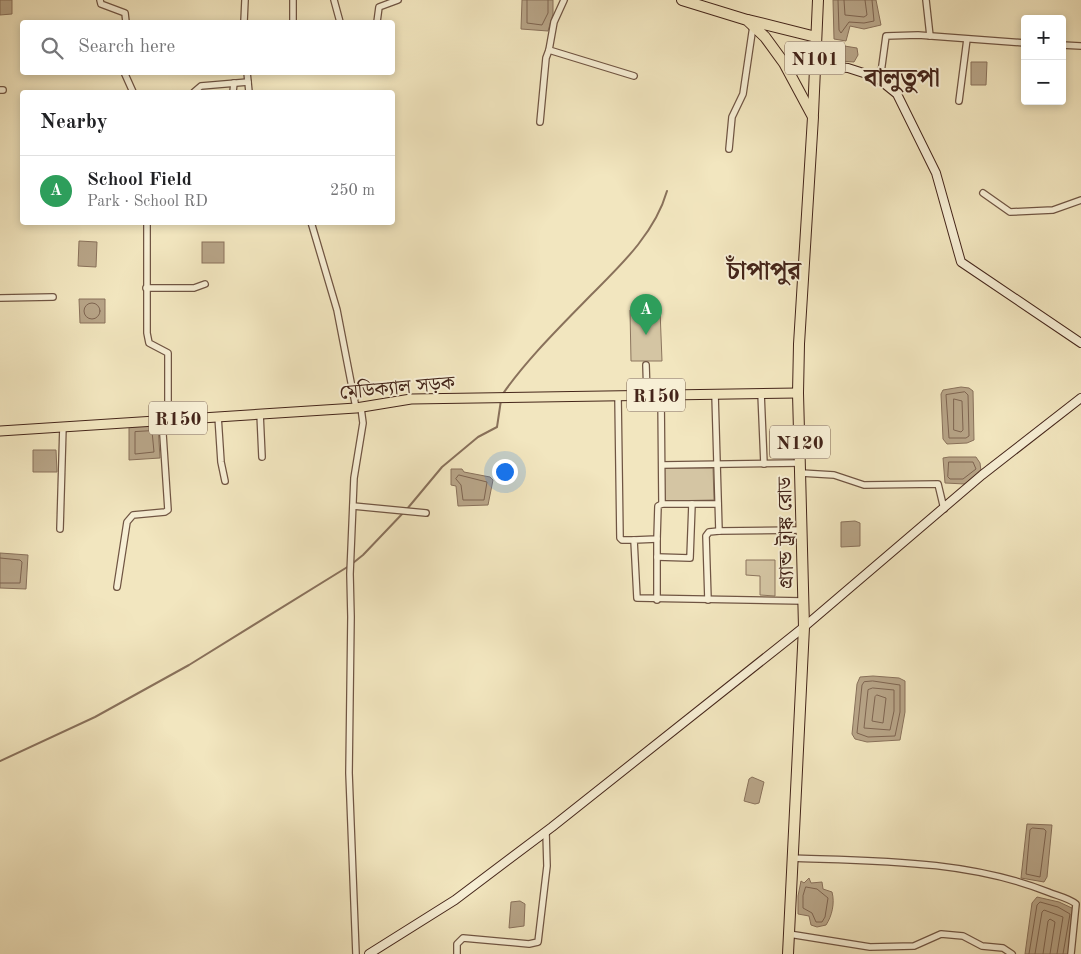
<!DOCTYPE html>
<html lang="en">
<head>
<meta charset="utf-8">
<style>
	body { margin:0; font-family:"Old Standard TT","Noto Serif Bengali",serif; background:#f2f2f2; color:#202124 }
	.controls { position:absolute; right:15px; top:15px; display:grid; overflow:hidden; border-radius:5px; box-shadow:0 2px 8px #0003 }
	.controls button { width:45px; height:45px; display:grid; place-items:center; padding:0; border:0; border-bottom:1px solid #e0e0e0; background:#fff; color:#202124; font:25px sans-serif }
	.you { position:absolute; left:504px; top:471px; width:18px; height:18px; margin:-12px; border:4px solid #fff; border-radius:50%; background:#1a73e8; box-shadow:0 0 0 8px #1a73e833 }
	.badge { display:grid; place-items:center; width:32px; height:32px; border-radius:50%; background:#ea580c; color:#fff; font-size:16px; font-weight:700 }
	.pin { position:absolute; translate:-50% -41px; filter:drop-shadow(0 1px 2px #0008) }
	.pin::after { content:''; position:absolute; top:26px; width:18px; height:15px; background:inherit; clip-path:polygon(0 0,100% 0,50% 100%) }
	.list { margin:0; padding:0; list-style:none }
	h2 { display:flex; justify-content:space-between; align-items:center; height:65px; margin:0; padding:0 20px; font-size:21px }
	h2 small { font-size:16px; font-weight:400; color:#757577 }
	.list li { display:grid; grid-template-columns:32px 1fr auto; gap:15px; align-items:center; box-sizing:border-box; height:70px; padding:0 20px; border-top:1px solid #e0e0e0 }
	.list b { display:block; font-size:19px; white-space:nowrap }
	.list p { margin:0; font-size:16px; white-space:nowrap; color:#757577 }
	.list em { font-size:16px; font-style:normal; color:#757577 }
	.icon { flex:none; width:28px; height:28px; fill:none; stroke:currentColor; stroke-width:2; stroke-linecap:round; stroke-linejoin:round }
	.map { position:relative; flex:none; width:1081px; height:954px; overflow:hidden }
	.search { position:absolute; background:#fff; box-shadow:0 2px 8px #0003; left:20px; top:20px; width:375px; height:55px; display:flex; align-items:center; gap:12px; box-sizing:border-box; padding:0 18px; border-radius:5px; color:#757577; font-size:19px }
	.panel { position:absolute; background:#fff; box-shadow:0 2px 8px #0003; left:20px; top:90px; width:375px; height:135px; border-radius:5px }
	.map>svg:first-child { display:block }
	.green { fill:#d4c5a3; stroke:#8c755e }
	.water { fill:#b7a487; stroke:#89715b }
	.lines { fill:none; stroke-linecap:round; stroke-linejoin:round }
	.shore { stroke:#7e6450; stroke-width:1 }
	.stream { stroke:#89715b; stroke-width:2 }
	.street-casing { stroke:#705543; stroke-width:8 }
	.secondary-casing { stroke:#44251a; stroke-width:10 }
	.primary-casing { stroke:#44251a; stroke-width:11 }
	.highway-casing { stroke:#44251a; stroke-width:12 }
	.street { stroke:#f7efd5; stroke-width:5.5 }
	.secondary { stroke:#f7efd5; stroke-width:8 }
	.primary { stroke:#f2e6bf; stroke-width:9 }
	.highway { stroke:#f2e6bf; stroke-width:10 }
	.labels { text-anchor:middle; stroke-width:4; stroke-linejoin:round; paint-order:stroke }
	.shield { fill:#f7efd5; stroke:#7a6252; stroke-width:1 }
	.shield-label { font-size:19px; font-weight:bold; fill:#44251a }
	.street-label { font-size:20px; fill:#44251a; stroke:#f7efd5 }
	.district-label { font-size:25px; font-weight:bold; fill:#44251a; stroke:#f7efd5 }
</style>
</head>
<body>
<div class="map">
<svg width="1081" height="954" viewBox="0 0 1081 954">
	<rect width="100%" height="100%" fill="#f2e6bf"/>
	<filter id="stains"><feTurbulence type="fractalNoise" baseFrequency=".004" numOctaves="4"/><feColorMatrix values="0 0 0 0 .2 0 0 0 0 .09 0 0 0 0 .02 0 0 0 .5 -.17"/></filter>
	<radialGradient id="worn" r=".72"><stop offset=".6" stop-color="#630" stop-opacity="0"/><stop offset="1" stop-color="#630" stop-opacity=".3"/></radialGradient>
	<g class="green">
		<path d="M630 310H660L662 361H631Z"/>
		<path d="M770 431H784L783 457H770Z"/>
		<path d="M664 468H713L714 500 664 501Z"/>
		<path d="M746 560H775V596L760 595V576L746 575Z"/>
	</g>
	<g class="water">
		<path d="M0 0H12V14L0 15Z"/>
		<path d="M522 0H553V14L548 31 521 29Z"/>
		<path d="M833 0H876L881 25 864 29 850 26 846 41 834 39Z"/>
		<path d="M838 45 857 48 858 55 854 62 840 61V56H837Z"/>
		<path d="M971 62H987L986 85H971Z"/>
		<path d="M79 241 97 242 96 267 78 266Z"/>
		<rect x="202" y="242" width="22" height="21"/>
		<path d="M79 299H105V323H80Z"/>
		<path d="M961 387 969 388 973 391 974 440 967 443 947 444 943 439 941 394 943 390Z"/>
		<path d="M158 425 160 458 129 460V427Z"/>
		<path d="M33 450H56L57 472H33Z"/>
		<path d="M949 457H976L980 463 981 471 965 484 945 483 943 458Z"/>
		<path d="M451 469H462L464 472 490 477 493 480 488 505 458 506 456 486 451 485Z"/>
		<path d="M855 521 860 523V546L841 547V522Z"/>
		<path d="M0 553 28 555 26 589 0 588Z"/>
		<path d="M873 676 899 678 905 681V712L900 740 867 742 855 739 852 734 857 684 860 677Z"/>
		<path d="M752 777 764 782 759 803 755 804 744 801 749 779Z"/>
		<path d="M1027 824 1052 825 1047 877 1044 882 1021 878Z"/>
		<path d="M809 878 811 883 822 882 823 889 832 892C835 903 832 916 826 925L817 927 811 925 809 916 798 914V896L801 881 804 883Z"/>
		<path d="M1037 897 1059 902 1074 909 1075 918 1068 954H1025L1032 903Z"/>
		<path d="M520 901 525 904 524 926 509 928 511 902Z"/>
	</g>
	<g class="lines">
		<g class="shore">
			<path d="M527 0V23L542 25 548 13V0"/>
			<path d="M838 0 839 30 841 33 849 22 864 23 874 21 872 0"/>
			<path d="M844 0 845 15 864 17 867 15 865 0"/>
			<circle cx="92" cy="311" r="8"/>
			<path d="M965 392 968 395 969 436 966 438H949L946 395Z"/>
			<path d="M954 399 962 401 963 430 961 432 954 430Z"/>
			<path d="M152 431 154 452 135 454V432Z"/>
			<path d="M949 462H973L976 469 963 479H950L948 477Z"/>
			<path d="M459 475 487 482 484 500H463L461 485 456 479Z"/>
			<path d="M0 558 20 560 22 562 20 583H0"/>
			<path d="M873 681 900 685V712L895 736 868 737 857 733 862 685 864 682Z"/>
			<path d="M873 688 894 690V711L890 730 864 728 868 690Z"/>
			<path d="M877 695 886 698 883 723 872 721 875 697Z"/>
			<path d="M1033 828 1044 829 1046 831 1040 877 1026 874 1030 830Z"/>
			<path d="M806 887 817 889 828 898 825 917 822 922H816L812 913 803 908V896Z"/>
			<path d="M1029 954 1037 905 1040 902 1058 907 1070 914 1063 954"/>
			<path d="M1035 954 1042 912 1044 910 1063 917 1057 954"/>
			<path d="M1043 954 1048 921 1050 919 1055 922 1050 954"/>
		</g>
		<g class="stream">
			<path d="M502 395C527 359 560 327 591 295 621 265 655 233 667 191"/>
			<path d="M407 509 442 467 478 437 497 427 501 400"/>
			<path d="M353 563 363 555 404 512"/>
			<path d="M0 761 95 717 189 665 349 566"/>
		</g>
		<g class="street-casing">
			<g id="street">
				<path d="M100 0 101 4 125 13 126 22"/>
				<path d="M293 0V22"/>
				<path d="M334 0 340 22"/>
				<path d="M564 0 554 22 549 50 634 76"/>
				<path d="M926 0 930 36"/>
				<path d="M244 22 245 0"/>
				<path d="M377 22 379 7 398 0"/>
				<path d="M1062 45 1081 46"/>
				<path d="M124 72 133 92"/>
				<path d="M247 72 249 92"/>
				<path d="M880 80 886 36 918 35 1025 43"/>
				<path d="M0 90H3"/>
				<path d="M194 92 201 86 248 82"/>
				<path d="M233 92 234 83"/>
				<path d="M959 101 967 39"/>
				<path d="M540 122 546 58 549 50"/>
				<path d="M729 149 732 117 743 94 753 26"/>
				<path d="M983 193 1010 212 1053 210 1081 200"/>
				<path d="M147 222V333L149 343 168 353V419"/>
				<path d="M311 222 337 310 356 408"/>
				<path d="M146 288H194L205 284"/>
				<path d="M0 298 53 297"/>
				<path d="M646 365 647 396"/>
				<path d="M761 393 764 464"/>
				<path d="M715 394 719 531 802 530"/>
				<path d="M661 395 662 504H718"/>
				<path d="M618 396 620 538 622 540H634"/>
				<path d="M260 413 262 457"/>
				<path d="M218 416 221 462 225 481"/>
				<path d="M662 465 801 463"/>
				<path d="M801 473 834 475 864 485 938 484 944 509"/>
				<path d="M662 504 658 506 657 539 634 540 637 598 803 601"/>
				<path d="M353 506 426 513"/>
				<path d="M60 529 63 426"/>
				<path d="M657 557 690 558 692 504"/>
				<path d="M117 587 127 522 133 515 165 512 168 510 162 419"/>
				<path d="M657 600V539"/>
				<path d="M708 600 706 536 709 532 719 531"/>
				<path d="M791 858C877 861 968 860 1048 892 1058 896 1069 898 1076 904L1071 954"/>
				<path d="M789 934 870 947 914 946 941 934 963 936 982 946 1003 948 1012 954"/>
				<path d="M356 954 349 773 351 617 350 574 354 478 363 423 361 408"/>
				<path d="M457 954V944L463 938 529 944 538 942 547 866 546 832"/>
			</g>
		</g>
		<g class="secondary-casing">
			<g id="secondary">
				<path d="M815 65 848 68 876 77 897 94 936 173 961 262 1081 343"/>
				<path d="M369 954 455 900 552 827 804 627 982 475 1081 398"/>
			</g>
		</g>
		<g class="primary-casing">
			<path id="primary" d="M0 431 356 408 411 399 798 393"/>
		</g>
		<g class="highway-casing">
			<g id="highway">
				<path d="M682 0 747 20 765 37 784 63 813 117 799 344 798 393 804 627 788 954"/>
				<path d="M748 20 816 37"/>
				<path d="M813 114 818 0"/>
			</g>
		</g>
		<use href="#street" class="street"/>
		<use href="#secondary" class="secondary"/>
		<use href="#primary" class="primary"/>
		<use href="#highway" class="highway"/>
	</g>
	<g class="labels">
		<g class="shield">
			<rect x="785" y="41.5" width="60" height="33" rx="4"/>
			<rect x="627" y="378.5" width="58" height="33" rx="4"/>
			<rect x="149" y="401.5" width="58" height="33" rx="4"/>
			<rect x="770" y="425.5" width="60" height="33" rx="4"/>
		</g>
		<g class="shield-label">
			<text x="815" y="65">N101</text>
			<text x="656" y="402">R150</text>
			<text x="178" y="425">R150</text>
			<text x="800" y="449">N120</text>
		</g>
		<g class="street-label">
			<text transform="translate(397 387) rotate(-5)" y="7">মেডিক্যাল সড়ক</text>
			<text transform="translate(785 533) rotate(-91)" y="7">গ্র্যান্ড ট্রাঙ্ক রোড</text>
		</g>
		<g class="district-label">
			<text x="902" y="86">বালুতুপা</text>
			<text x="764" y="279">চাঁপাপুর</text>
		</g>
	</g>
	<rect width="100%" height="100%" filter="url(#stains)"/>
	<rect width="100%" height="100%" fill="url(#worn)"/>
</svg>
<div class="controls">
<button>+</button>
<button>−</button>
</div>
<div class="you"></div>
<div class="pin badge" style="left:646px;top:335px;background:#2e9e5b">A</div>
<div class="search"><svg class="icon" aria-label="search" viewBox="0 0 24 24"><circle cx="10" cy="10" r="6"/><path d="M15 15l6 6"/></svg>Search here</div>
<section class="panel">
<h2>Nearby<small></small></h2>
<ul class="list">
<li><span class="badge" style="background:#2e9e5b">A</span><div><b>School Field</b><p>Park · School RD</p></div><em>250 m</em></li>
</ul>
</section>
</div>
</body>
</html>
